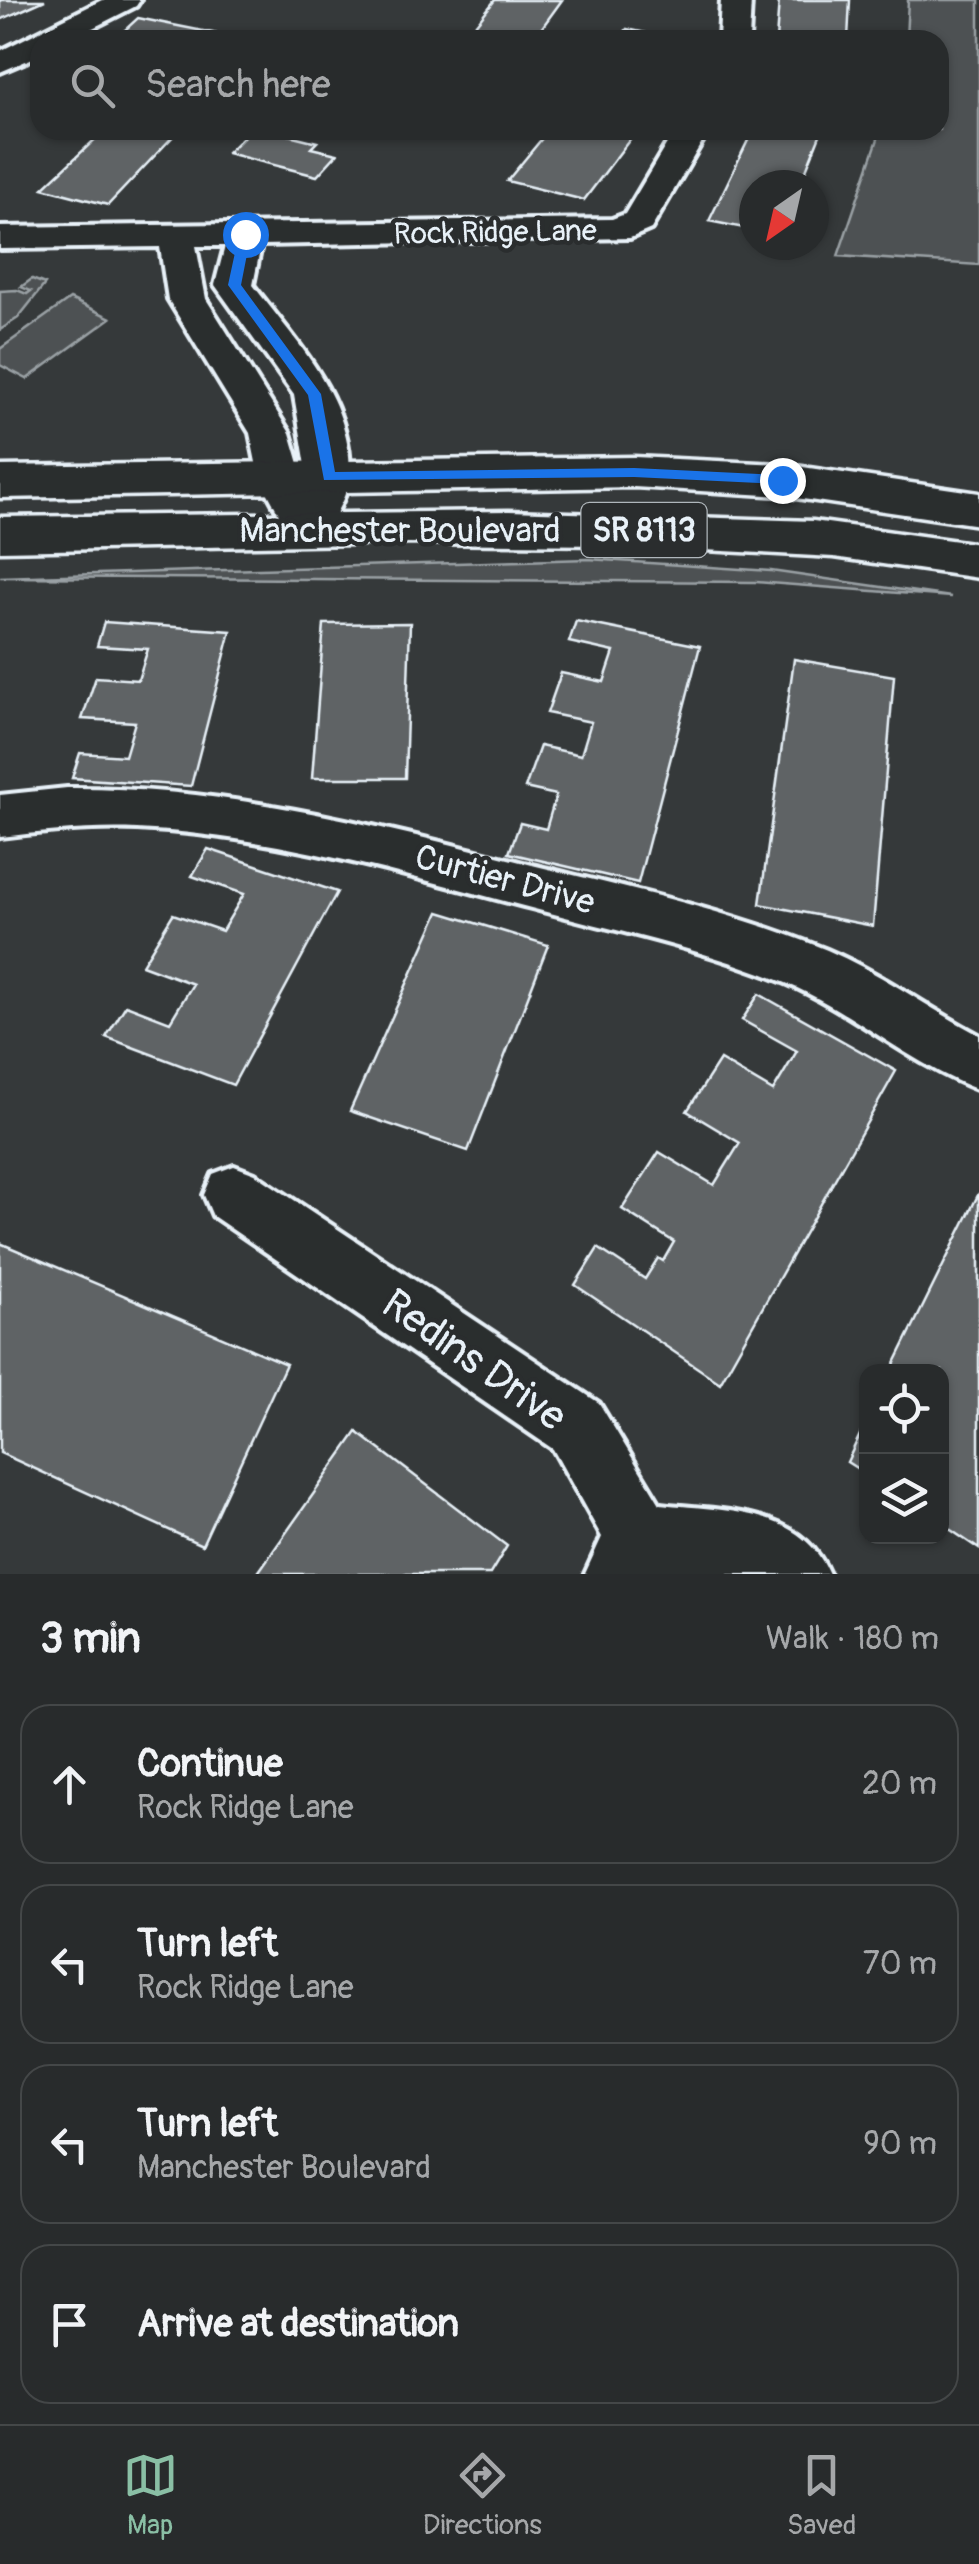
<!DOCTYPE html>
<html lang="en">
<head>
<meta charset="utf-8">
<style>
	body { margin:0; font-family:Pangolin,sans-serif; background:#303334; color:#f1f3f6 }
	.controls { position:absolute; right:30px; bottom:30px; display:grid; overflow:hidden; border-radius:20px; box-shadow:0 2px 8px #0004 }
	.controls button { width:90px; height:90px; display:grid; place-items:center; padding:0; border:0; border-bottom:2px solid #444748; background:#282b2c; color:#f1f3f6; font:50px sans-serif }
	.compass { position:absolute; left:739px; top:170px; width:90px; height:90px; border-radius:50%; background:#282b2c; box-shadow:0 2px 8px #0004; rotate:214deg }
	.stop { position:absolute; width:30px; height:30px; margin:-22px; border:8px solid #1a73e8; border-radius:50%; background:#fff }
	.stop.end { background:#1a73e8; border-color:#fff; box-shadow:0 2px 10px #0008 }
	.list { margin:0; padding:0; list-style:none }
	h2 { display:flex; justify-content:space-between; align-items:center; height:130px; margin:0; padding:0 40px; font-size:42px }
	h2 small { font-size:32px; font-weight:400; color:#a5a7a9 }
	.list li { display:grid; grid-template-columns:65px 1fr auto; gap:30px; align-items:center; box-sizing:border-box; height:160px; margin:0 20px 20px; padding:0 20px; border:2px solid #444748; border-radius:30px }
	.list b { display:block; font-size:38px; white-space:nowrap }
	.list p { margin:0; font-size:32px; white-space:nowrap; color:#a5a7a9 }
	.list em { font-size:32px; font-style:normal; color:#a5a7a9 }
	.icon { flex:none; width:55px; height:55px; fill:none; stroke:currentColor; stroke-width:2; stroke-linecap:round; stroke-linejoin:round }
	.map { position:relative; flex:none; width:979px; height:1574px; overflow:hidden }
	.search { position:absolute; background:#282b2c; box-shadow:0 2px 8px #0004; left:30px; right:30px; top:30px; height:110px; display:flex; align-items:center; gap:25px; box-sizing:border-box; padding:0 35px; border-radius:30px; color:#a5a7a9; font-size:38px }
	.sheet { height:850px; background:#282b2c }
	nav { display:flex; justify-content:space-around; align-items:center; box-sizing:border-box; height:140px; border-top:2px solid #444748; background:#282b2c; font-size:28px; color:#a5a7a9 }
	nav a { display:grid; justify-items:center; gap:5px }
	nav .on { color:#8abfa5 }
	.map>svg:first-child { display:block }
	.green { fill:#4d5152; stroke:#9aa1a5; stroke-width:2.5 }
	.building { fill:#5f6365; stroke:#e8f1f8; stroke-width:2.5 }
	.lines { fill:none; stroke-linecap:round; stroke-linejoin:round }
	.street-casing { stroke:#e8f1f8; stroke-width:8 }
	.primary-casing { stroke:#e8f1f8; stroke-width:7 }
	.street { fill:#2a2d2e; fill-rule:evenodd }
	.primary { fill:#2a2d2e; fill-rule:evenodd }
	.route { fill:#1a73e8 }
	.labels { text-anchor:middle; stroke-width:9; stroke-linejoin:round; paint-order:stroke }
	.far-street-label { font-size:30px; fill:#e8f1f8; stroke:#2a2d2e }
	.shield { fill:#2a2d2e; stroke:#afb6bb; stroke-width:2.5 }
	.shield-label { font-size:32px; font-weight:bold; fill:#e8f1f8 }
	.street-label { font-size:35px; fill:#e8f1f8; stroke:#2a2d2e }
	.near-street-label { font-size:42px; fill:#e8f1f8; stroke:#2a2d2e }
</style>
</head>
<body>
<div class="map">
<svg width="979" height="1574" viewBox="0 0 979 1574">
	<rect width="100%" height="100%" fill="#35393a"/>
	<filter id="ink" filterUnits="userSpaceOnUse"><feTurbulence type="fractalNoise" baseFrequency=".01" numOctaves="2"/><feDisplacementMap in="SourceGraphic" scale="20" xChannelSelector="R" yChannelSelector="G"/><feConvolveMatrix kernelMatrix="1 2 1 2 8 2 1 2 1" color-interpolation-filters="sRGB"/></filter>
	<g filter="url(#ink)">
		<g class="green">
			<path d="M908 0H979V265L838 256 881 130H939V40H906Z"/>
			<path d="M32 279 45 284 18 318 0 330V291L17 290 27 294 31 291 21 287Z"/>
			<path d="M70 299 111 318 27 379 0 365V349Z"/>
			<path d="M588 559 771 571 951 597 756 582 0 577Z"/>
		</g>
		<g class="building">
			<path d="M0 0H45L0 20Z"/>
			<path d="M495 0H562L533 40H463Z"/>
			<path d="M779 0H850L848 39 856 40H776Z"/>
			<path d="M138 18 248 40H114Z"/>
			<path d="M627 29 679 40H618Z"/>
			<path d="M105 130H179L108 205 43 188Z"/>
			<path d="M250 130H269L317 142 311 148 337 154 317 176 227 153Z"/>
			<path d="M549 130H637L584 200 507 181Z"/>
			<path d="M753 130H822L800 185H754V230L709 221Z"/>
			<path d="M576 621 700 646 638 883 509 853 520 823 546 829 556 795 525 788 540 746 581 755 591 722 547 713 561 673 604 682 614 652 569 642Z"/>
			<path d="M104 622 231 631 191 786 72 778 80 753 125 756 135 722 82 719 96 677 138 680 148 649 97 646Z"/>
			<path d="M410 623 405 778H312L324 624Z"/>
			<path d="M794 659 894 676 873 926 760 904Z"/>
			<path d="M208 849 337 892 233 1085 106 1037 126 1005 170 1022 193 984 142 965 173 914 222 931 244 894 192 876Z"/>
			<path d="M439 912 548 945 468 1151 350 1111Z"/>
			<path d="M759 994 896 1071 720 1383 575 1285 598 1248 645 1279 658 1258 663 1261 674 1242 622 1209 659 1152 714 1185 740 1143 687 1111 720 1060 773 1091 797 1051 742 1020Z"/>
			<path d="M979 1193V1549L942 1524V1371H891Z"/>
			<path d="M0 1243 286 1364 202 1545 0 1453Z"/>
			<path d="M866 1422V1474L847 1462Z"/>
			<path d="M357 1432 507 1546 490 1574H257Z"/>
		</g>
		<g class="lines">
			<g class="street-casing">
				<g id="street">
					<path d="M102 0H140L136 6 69 40H40V55L0 72V51Z"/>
					<path d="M721 0H751L749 40H719Z"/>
					<path d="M675 130H709L651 229 630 238 261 245 253 285C296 342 351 396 350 474 349 493 332 521 322 538L307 542 292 538 259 477 250 433 168 299 160 247 0 249V227L612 219 625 214ZM196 246H225L215 285 294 395 308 477 305 484 290 433 206 299Z"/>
					<path d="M67 788C232 787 378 826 536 866 634 890 734 912 827 950 881 973 928 1008 979 1035V1090C910 1064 854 1012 786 983 705 949 616 931 531 908 401 874 271 835 137 829 91 827 45 832 0 837V795Z"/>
					<path d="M234 1166 255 1174 599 1403 660 1504C722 1511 801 1507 829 1574H585L602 1537 553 1449 213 1216 204 1195 213 1174Z"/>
				</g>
			</g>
			<g class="primary-casing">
				<g id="primary">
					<path d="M634 457 782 464 979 493V525L782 496 634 487 0 498V466Z"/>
					<path d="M509 511 813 521 979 544V578L834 557 610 545 407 543 0 551V517Z"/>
				</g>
			</g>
			<use href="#street" class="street"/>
			<use href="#primary" class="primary"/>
		</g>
	</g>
	<path class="route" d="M245 231 251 234 241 285 321 394 335 472 634 468 782 475 789 480 782 484 634 477 324 480 308 395 228 285 239 234Z"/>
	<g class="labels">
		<g class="far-street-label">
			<text transform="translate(495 232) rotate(-1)" y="10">Rock Ridge Lane</text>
		</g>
		<rect class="shield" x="581.5" y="503" width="125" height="54" rx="8"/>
		<g class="shield-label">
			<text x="644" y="541">SR 8113</text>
		</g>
		<g class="street-label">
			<text x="400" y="542">Manchester Boulevard</text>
			<text transform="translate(505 879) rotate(15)" y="12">Curtier Drive</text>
		</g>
		<g class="near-street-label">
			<text transform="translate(475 1359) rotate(35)" y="15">Redins Drive</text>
		</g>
	</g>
</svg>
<div class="controls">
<button><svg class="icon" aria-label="locate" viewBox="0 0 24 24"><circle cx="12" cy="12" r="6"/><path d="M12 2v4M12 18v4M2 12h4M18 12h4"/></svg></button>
<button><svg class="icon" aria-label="layers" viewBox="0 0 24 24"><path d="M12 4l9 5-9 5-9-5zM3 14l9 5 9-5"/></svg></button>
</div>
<svg class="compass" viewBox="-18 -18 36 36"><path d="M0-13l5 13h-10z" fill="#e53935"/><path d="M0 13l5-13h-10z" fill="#a5a7a9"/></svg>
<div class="stop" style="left:245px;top:234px"></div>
<div class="stop end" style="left:782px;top:480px"></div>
<div class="search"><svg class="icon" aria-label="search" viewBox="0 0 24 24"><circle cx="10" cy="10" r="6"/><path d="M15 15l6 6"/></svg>Search here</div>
</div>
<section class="sheet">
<h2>3 min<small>Walk · 180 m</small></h2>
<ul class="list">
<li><svg class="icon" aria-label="ahead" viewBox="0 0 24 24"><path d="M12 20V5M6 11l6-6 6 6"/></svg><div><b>Continue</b><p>Rock Ridge Lane</p></div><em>20 m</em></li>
<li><svg class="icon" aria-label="left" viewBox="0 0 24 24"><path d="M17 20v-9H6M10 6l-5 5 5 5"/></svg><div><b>Turn left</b><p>Rock Ridge Lane</p></div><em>70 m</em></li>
<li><svg class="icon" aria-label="left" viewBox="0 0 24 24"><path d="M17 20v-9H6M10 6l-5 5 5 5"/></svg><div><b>Turn left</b><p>Manchester Boulevard</p></div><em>90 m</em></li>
<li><svg class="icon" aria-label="arrive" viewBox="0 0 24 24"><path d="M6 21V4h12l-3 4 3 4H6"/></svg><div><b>Arrive at destination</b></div></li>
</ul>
</section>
<nav>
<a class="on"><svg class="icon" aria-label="map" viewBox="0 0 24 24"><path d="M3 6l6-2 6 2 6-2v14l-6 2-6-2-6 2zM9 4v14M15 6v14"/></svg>Map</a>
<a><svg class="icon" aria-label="directions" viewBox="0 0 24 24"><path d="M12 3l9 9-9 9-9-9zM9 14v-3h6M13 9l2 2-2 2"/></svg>Directions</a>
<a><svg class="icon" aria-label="saved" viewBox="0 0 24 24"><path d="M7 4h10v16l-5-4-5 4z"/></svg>Saved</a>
</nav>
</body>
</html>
